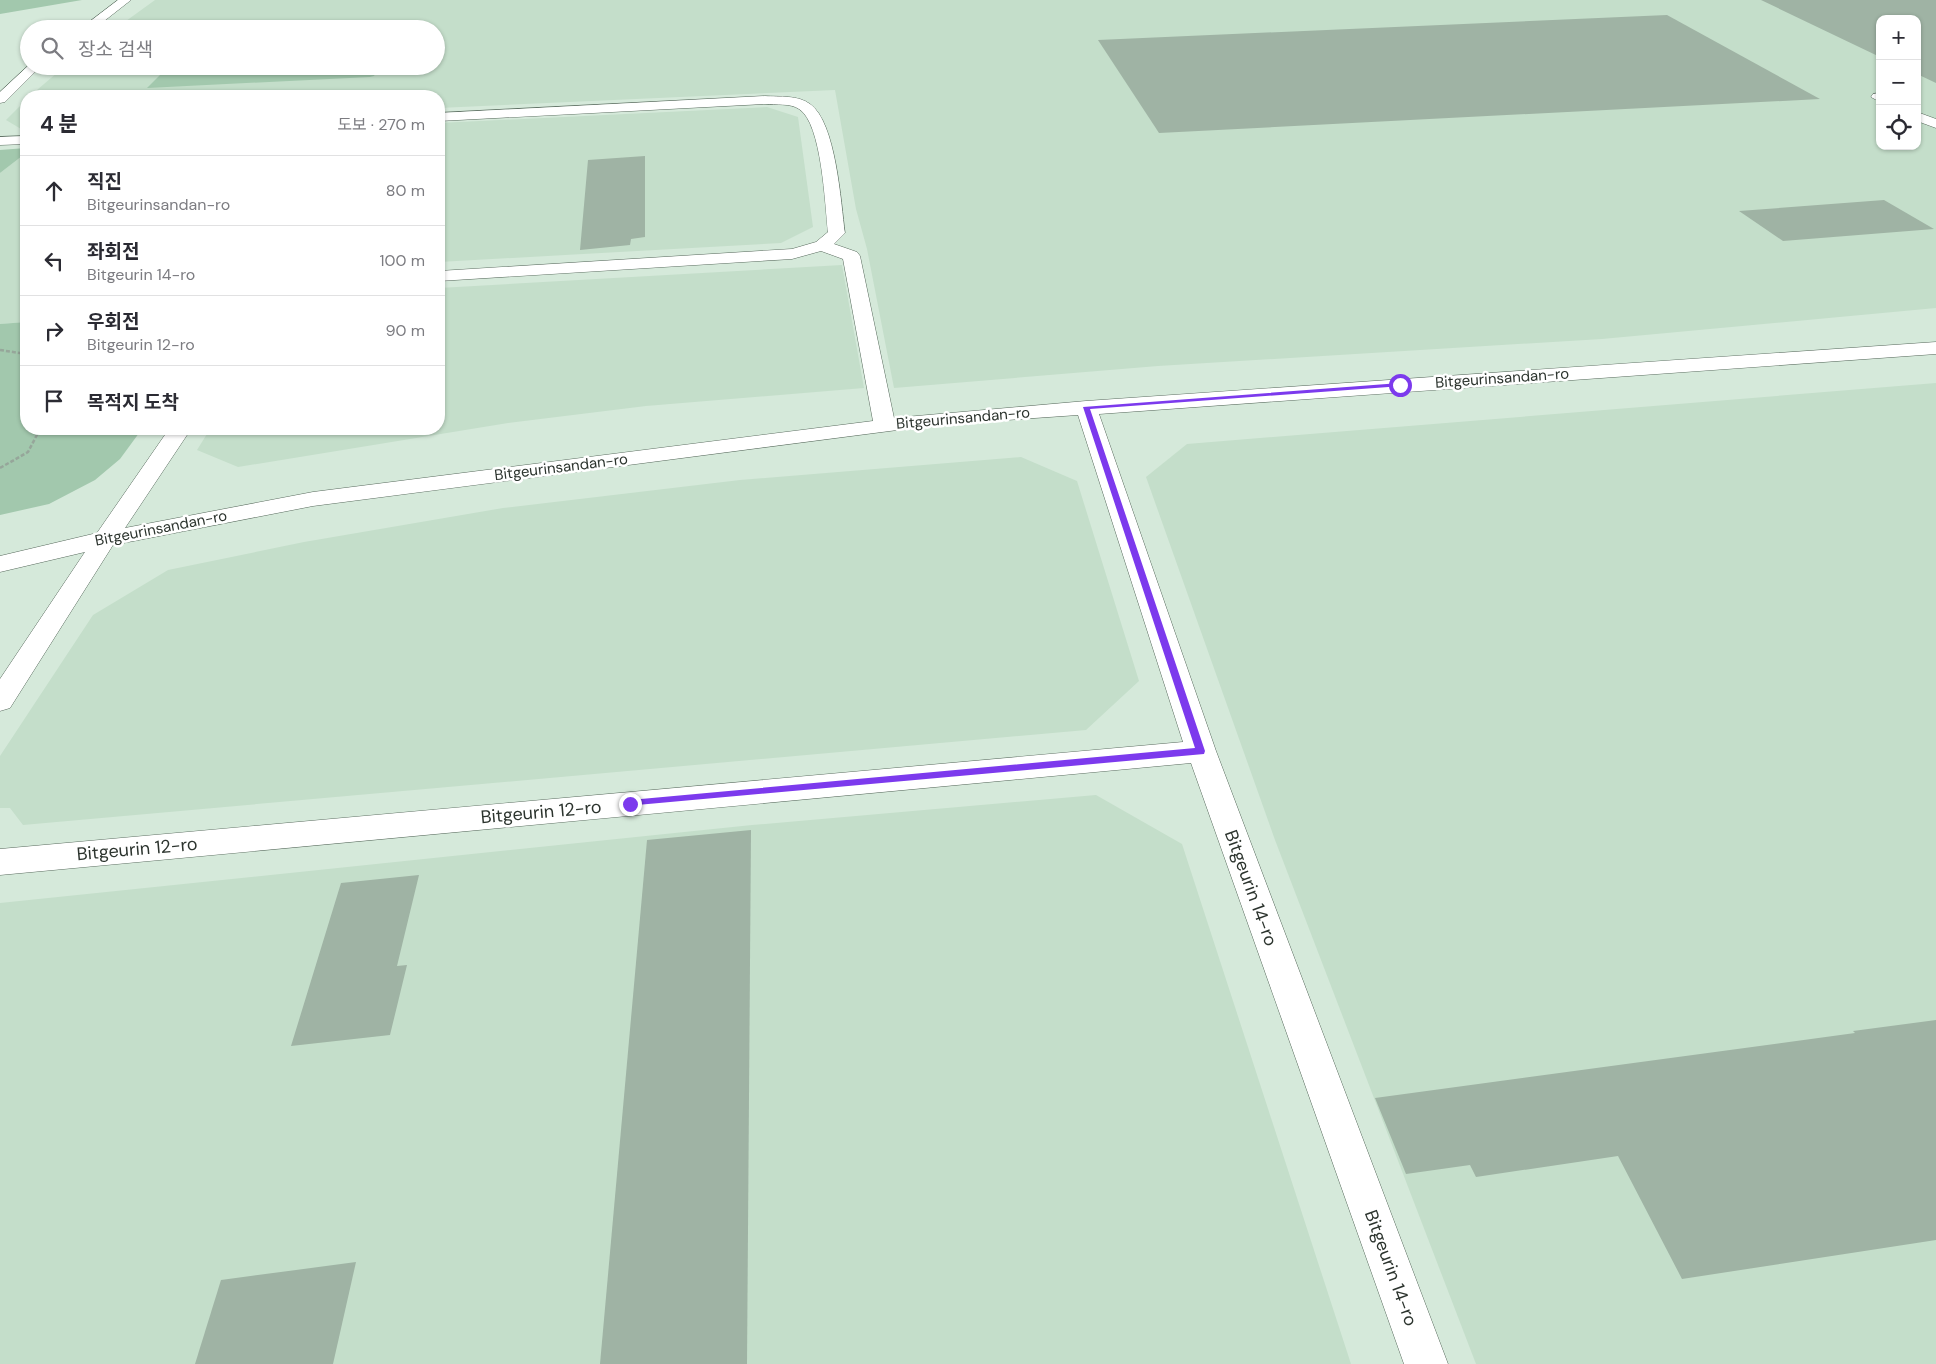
<!DOCTYPE html>
<html lang="ko">
<head>
<meta charset="utf-8">
<style>
	body { margin:0; font-family:"DM Sans","Noto Sans KR",sans-serif; background:#f2f2f3; color:#2b2b33 }
	.controls { position:absolute; right:15px; top:15px; display:grid; overflow:hidden; border-radius:10px; box-shadow:0 1px 4px #0004 }
	.controls button { width:45px; height:45px; display:grid; place-items:center; padding:0; border:0; border-bottom:1px solid #e1e1e2; background:#fff; color:#2b2b33; font:25px sans-serif }
	.stop { position:absolute; width:15px; height:15px; margin:-11px; border:4px solid #7c3aed; border-radius:50%; background:#fff }
	.stop.end { background:#7c3aed; border-color:#fff; box-shadow:0 1px 5px #0008 }
	.list { margin:0; padding:0; list-style:none }
	h2 { display:flex; justify-content:space-between; align-items:center; height:65px; margin:0; padding:0 20px; font-size:21px }
	h2 small { font-size:16px; font-weight:400; color:#7c7c81 }
	.list li { display:grid; grid-template-columns:32px 1fr auto; gap:15px; align-items:center; box-sizing:border-box; height:70px; padding:0 20px; border-top:1px solid #e1e1e2 }
	.list b { display:block; font-size:19px; white-space:nowrap }
	.list p { margin:0; font-size:16px; white-space:nowrap; color:#7c7c81 }
	.list em { font-size:16px; font-style:normal; color:#7c7c81 }
	.icon { flex:none; width:28px; height:28px; fill:none; stroke:currentColor; stroke-width:2; stroke-linecap:round; stroke-linejoin:round }
	.map { position:relative; flex:none; width:1936px; height:1364px; overflow:hidden }
	.search { position:absolute; background:#fff; box-shadow:0 1px 4px #0004; left:20px; top:20px; width:425px; height:55px; display:flex; align-items:center; gap:12px; box-sizing:border-box; padding:0 18px; border-radius:28px; color:#7c7c81; font-size:19px }
	.panel { position:absolute; background:#fff; box-shadow:0 1px 4px #0004; left:20px; top:90px; width:425px; height:345px; border-radius:20px }
	.map>svg:first-child { display:block }
	.built { fill:#c4deca; fill-rule:evenodd }
	.green { fill:#a2c8ad }
	.building { fill:#9fb3a4 }
	.lines { fill:none; stroke-linecap:round; stroke-linejoin:round }
	.minor-casing { stroke:#57695c; stroke-width:1 }
	.path { stroke:#96a69a; stroke-width:2.5; stroke-dasharray:4 2; stroke-linecap:butt }
	.minor { fill:#fff; fill-rule:evenodd }
	.route { fill:#7c3aed }
	.labels { text-anchor:middle; stroke-width:5; stroke-linejoin:round; paint-order:stroke }
	.far-street-label { font-size:15px; fill:#2c342e; stroke:#fff }
	.street-label { font-size:18px; fill:#2c342e; stroke:#fff }
</style>
</head>
<body>
<div class="map">
<svg width="1936" height="1364" viewBox="0 0 1936 1364">
	<rect width="100%" height="100%" fill="#d5e9da"/>
	<g class="built">
		<path d="M155 0H1936V308L1602 339 1158 366 894 388 867 249 856 209 835 90 439 108V96H30L65 66H436V29H115ZM1880 19H1917V146H1880Z"/>
		<path d="M26 100V132L6 120Z"/>
		<path d="M767 107 798 117 813 227 781 243 439 262V123Z"/>
		<path d="M26 153V322L0 324V173Z"/>
		<path d="M842 265 864 388 646 406 508 423 238 467 197 450 210 429H439V288Z"/>
		<path d="M1936 383V1364H1476L1275 840 1146 477 1187 444Z"/>
		<path d="M1021 457 1077 481 1139 681 1086 730 23 825 10 808H0V756L93 615 168 570 304 542 503 508 740 480Z"/>
		<path d="M1096 795 1182 844 1351 1364H0V903L752 825Z"/>
	</g>
	<g class="green">
		<path d="M0 0H82L0 14Z"/>
		<path d="M428 22 424 29H254Z"/>
		<path d="M169 66H380L374 76 370 77 147 88Z"/>
		<path d="M26 148V153L0 173V150Z"/>
		<path d="M26 322V429H142L120 459 95 480 49 504 0 515V324Z"/>
	</g>
	<g class="building">
		<path d="M1761 0H1936V83L1917 74V19H1880V57Z"/>
		<path d="M1667 15 1820 99 1159 133 1098 40Z"/>
		<path d="M645 156V237L631 239 630 245 580 250 588 160Z"/>
		<path d="M1884 200 1934 229 1783 241 1739 211Z"/>
		<path d="M751 830 747 1364H600L647 840Z"/>
		<path d="M419 875 397 966 407 965 390 1035 291 1046 341 883Z"/>
		<path d="M1936 1020V1240L1682 1279 1618 1156 1476 1177 1470 1165 1406 1174 1375 1098 1855 1033 1853 1031Z"/>
		<path d="M356 1262 333 1364H195L221 1280Z"/>
	</g>
	<g class="lines">
		<g class="minor-casing">
			<g id="minor">
				<path d="M118 0H131L94 29H80Z"/>
				<path d="M29 65 41 66 5 102 0 103V92Z"/>
				<path d="M1880 93V102L1871 97 1873 94Z"/>
				<path d="M765 96C780 97 798 95 810 104 836 122 841 203 845 233L834 244 857 252 860 256 894 418 1086 401 1936 342V354L1099 414 1216 751 1448 1364H1404L1191 763 0 875V849L1183 742 1078 415 936 425 313 506 113 545 10 708 0 711V679L85 552 0 572V556L97 533 169 429H191L125 528 313 492 873 421 843 259 821 251 792 259 439 281V271L792 249 816 242 828 232C825 206 822 123 799 109 790 103 776 105 765 104L439 121V113Z"/>
				<path d="M1917 112 1936 119V128L1917 121Z"/>
				<path d="M26 136V144L0 145V137Z"/>
			</g>
		</g>
		<g class="path">
			<path d="M0 350 26 354"/>
			<path d="M0 468 28 452 40 429"/>
		</g>
		<use href="#minor" class="minor"/>
	</g>
	<path class="route" d="M1400 383 1402 386 1090 409 1205 751 1204 754 626 806 625 804 630 800 1195 748 1083 407Z"/>
	<g class="labels">
		<g class="far-street-label">
			<text transform="translate(1502 378) rotate(-4)" y="5">Bitgeurinsandan-ro</text>
			<text transform="translate(963 418) rotate(-5)" y="5">Bitgeurinsandan-ro</text>
			<text transform="translate(561 467) rotate(-7)" y="5">Bitgeurinsandan-ro</text>
			<text transform="translate(161 528) rotate(-11)" y="5">Bitgeurinsandan-ro</text>
		</g>
		<g class="street-label">
			<text transform="translate(541 812) rotate(-5)" y="6">Bitgeurin 12-ro</text>
			<text transform="translate(137 849) rotate(-5)" y="6">Bitgeurin 12-ro</text>
			<text transform="translate(1251 888) rotate(70)" y="6">Bitgeurin 14-ro</text>
			<text transform="translate(1391 1268) rotate(70)" y="6">Bitgeurin 14-ro</text>
		</g>
	</g>
</svg>
<div class="controls">
<button>+</button>
<button>−</button>
<button><svg class="icon" aria-label="locate" viewBox="0 0 24 24"><circle cx="12" cy="12" r="6"/><path d="M12 2v4M12 18v4M2 12h4M18 12h4"/></svg></button>
</div>
<div class="stop" style="left:1400px;top:385px"></div>
<div class="stop end" style="left:630px;top:804px"></div>
<div class="search"><svg class="icon" aria-label="search" viewBox="0 0 24 24"><circle cx="10" cy="10" r="6"/><path d="M15 15l6 6"/></svg>장소 검색</div>
<section class="panel">
<h2>4 분<small>도보 · 270 m</small></h2>
<ul class="list">
<li><svg class="icon" aria-label="ahead" viewBox="0 0 24 24"><path d="M12 20V5M6 11l6-6 6 6"/></svg><div><b>직진</b><p>Bitgeurinsandan-ro</p></div><em>80 m</em></li>
<li><svg class="icon" aria-label="left" viewBox="0 0 24 24"><path d="M17 20v-9H6M10 6l-5 5 5 5"/></svg><div><b>좌회전</b><p>Bitgeurin 14-ro</p></div><em>100 m</em></li>
<li><svg class="icon" aria-label="right" viewBox="0 0 24 24"><path d="M7 20v-9h11M14 6l5 5-5 5"/></svg><div><b>우회전</b><p>Bitgeurin 12-ro</p></div><em>90 m</em></li>
<li><svg class="icon" aria-label="arrive" viewBox="0 0 24 24"><path d="M6 21V4h12l-3 4 3 4H6"/></svg><div><b>목적지 도착</b></div></li>
</ul>
</section>
</div>
</body>
</html>
